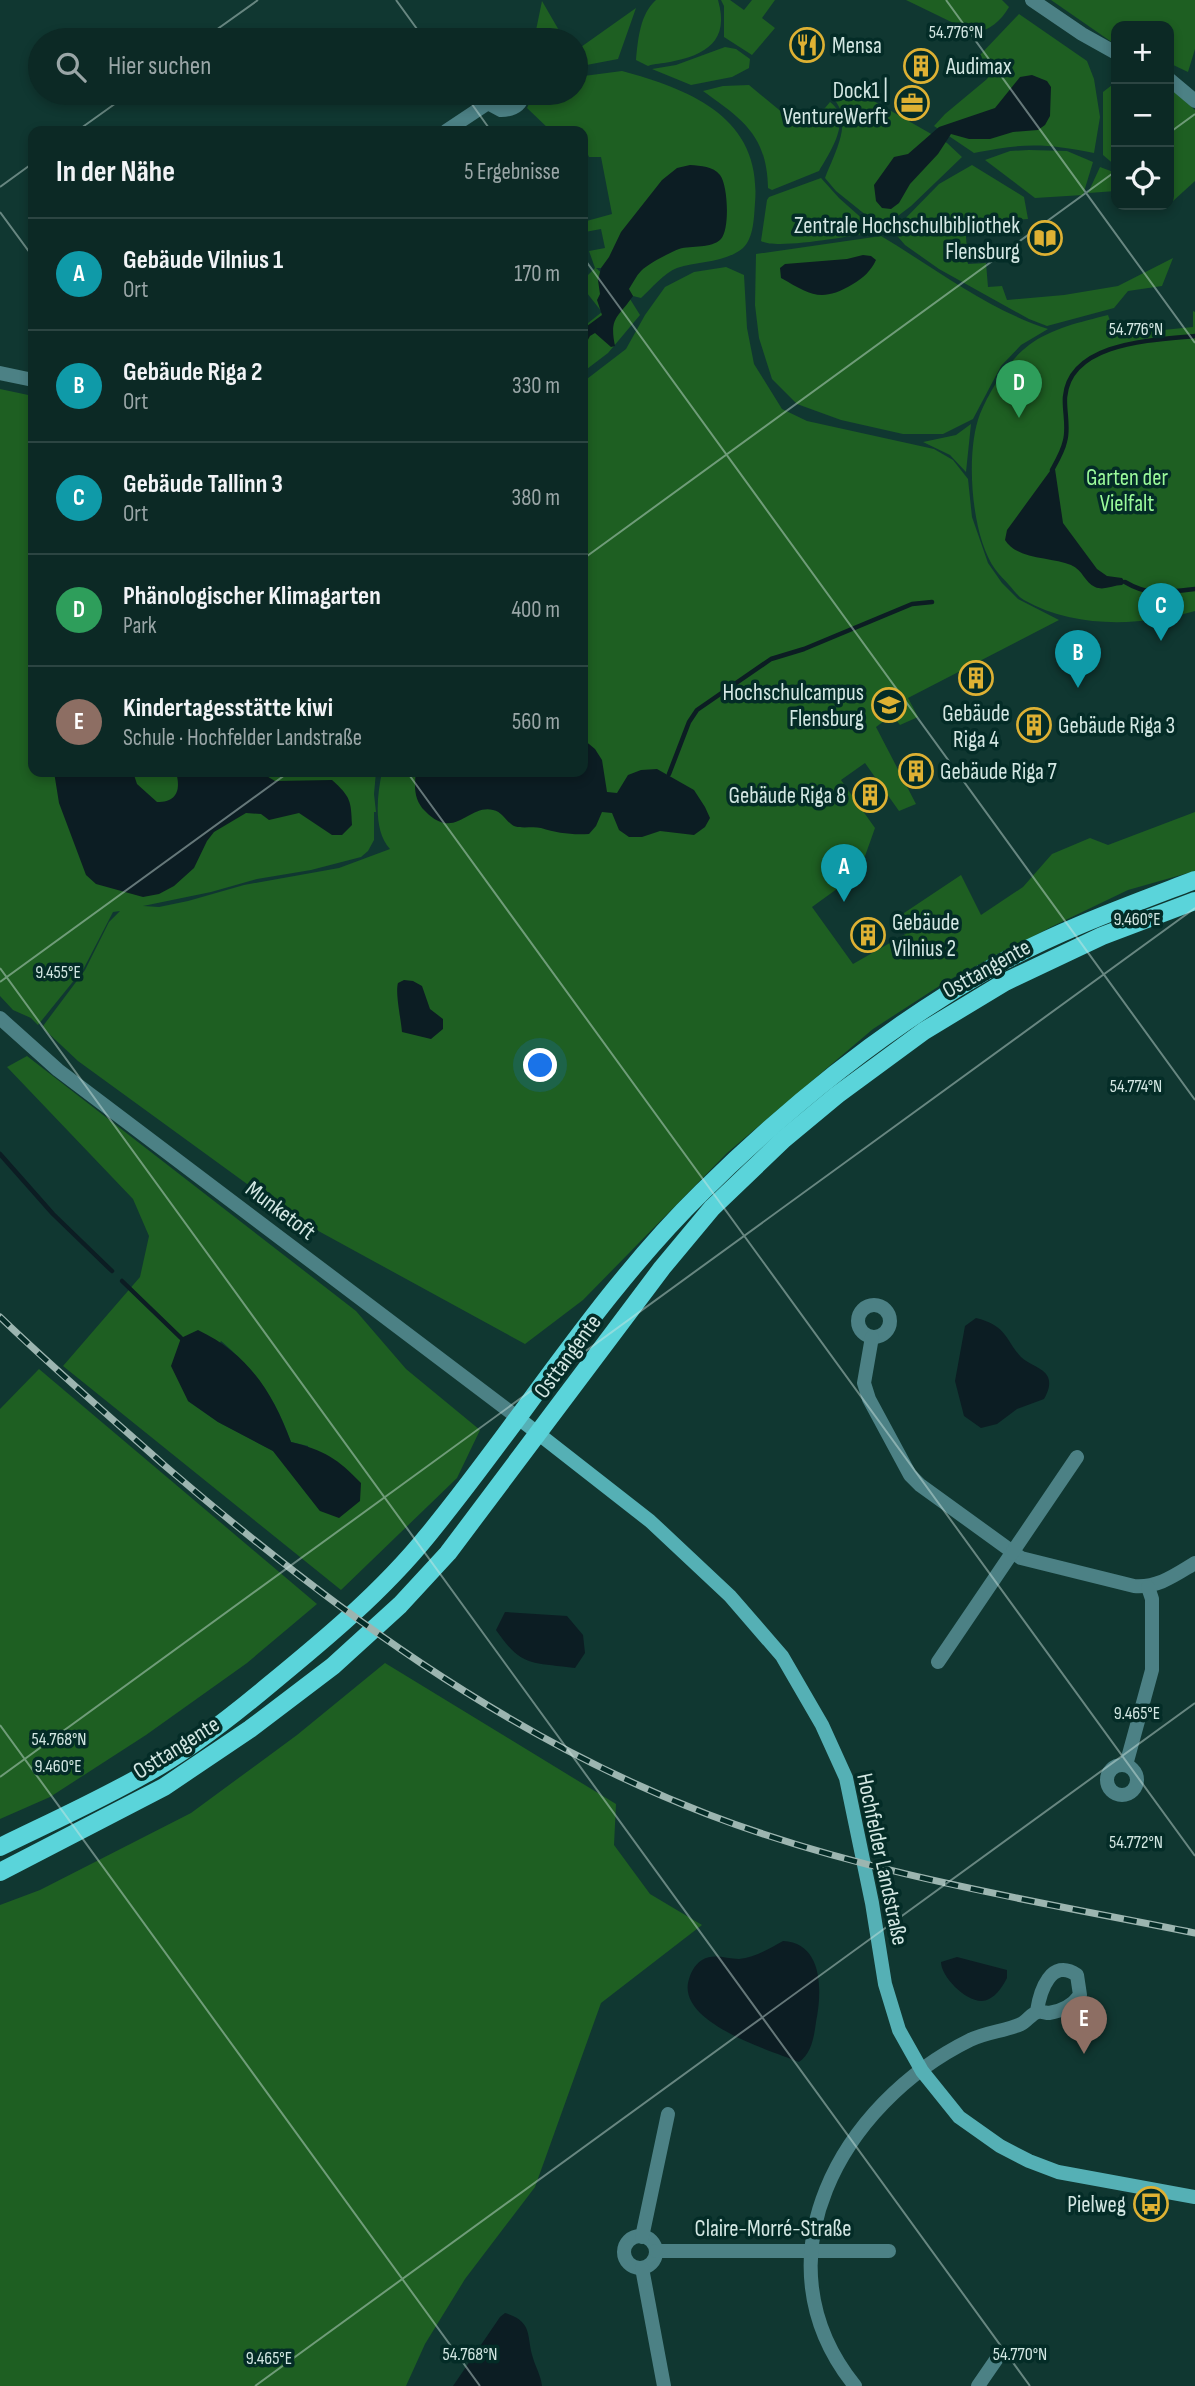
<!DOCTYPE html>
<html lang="de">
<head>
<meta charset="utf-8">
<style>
	body { margin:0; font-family:"Sofia Sans Condensed",sans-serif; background:#15312d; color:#f1f3f6 }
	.controls { position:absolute; right:21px; top:21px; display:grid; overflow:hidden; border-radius:14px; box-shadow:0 4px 10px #0003 }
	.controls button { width:63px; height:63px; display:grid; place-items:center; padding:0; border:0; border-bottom:2px solid #2c4542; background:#0c2925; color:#f1f3f6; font:35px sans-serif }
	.you { position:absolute; left:541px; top:1066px; width:24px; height:24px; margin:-18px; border:5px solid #fff; border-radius:50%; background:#1a73e8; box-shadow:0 0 0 10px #1a73e833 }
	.badge { display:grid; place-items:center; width:46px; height:46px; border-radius:50%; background:#1a73e8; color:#fff; font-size:23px; font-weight:700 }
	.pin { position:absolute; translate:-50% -58px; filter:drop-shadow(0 2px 4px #0008) }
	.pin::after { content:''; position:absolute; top:37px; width:24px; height:21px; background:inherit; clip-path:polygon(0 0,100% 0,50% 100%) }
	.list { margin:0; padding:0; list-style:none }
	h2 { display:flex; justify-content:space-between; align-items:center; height:91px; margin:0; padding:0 28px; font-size:30px }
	h2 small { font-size:23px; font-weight:400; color:#9aa6a7 }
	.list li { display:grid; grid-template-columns:46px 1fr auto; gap:21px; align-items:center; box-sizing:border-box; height:112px; padding:0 28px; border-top:2px solid #2c4542 }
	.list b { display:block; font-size:26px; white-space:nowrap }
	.list p { margin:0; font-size:23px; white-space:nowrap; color:#9aa6a7 }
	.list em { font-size:23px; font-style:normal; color:#9aa6a7 }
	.icon { flex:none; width:38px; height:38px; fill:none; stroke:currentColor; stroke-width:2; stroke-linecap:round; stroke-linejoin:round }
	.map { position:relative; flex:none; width:1195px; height:2386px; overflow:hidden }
	.search { position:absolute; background:#0c2925; box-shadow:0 4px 10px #0003; left:28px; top:28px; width:560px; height:77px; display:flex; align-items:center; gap:18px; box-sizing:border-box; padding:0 24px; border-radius:38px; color:#9aa6a7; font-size:26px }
	.panel { position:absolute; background:#0c2925; box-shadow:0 4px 10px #0003; left:28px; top:126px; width:560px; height:651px; border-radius:14px }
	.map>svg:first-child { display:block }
	.green { fill:#1e5f22; fill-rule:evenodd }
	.water { fill:#0c1d23 }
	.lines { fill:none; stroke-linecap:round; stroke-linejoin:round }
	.stream { stroke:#0c1d23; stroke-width:4.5 }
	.minor { stroke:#4c8185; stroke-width:14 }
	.tertiary { stroke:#4c8185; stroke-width:14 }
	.secondary { stroke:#55b0b5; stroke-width:14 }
	.primary { stroke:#5ad4da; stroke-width:18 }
	.rail-casing { stroke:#9cb5b0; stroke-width:7 }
	.rail { stroke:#042c27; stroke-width:4.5; stroke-dasharray:13; stroke-linecap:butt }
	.ticks { fill:none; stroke:#d3e7e3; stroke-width:2; stroke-opacity:0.45 }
	.labels { text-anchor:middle; stroke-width:7; stroke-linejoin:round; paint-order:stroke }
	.poi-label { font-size:23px; fill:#d3e7e3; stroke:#042c27; text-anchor:start }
	.park-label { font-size:23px; fill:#9bfa9b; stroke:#042c27 }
	.street-label { font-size:23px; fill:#d3e7e3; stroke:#042c27 }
	.ticks-label { font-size:18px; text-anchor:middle; fill:#d3e7e3; stroke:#042c27; stroke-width:7; stroke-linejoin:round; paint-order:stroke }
</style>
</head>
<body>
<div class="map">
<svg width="1195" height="2386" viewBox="0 0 1195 2386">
	<rect width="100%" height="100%" fill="#103731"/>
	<g class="green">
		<path d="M656 0H718C730 41 706 55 670 62 662 64 655 63 648 66L636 60C638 39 640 14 656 0Z"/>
		<path d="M721 0H730L744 10 752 0H775L762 18 775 28 752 55 724 37V6Z"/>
		<path d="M906 0H1002L1009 7C1001 21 989 31 974 33Z"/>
		<path d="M1051 0H1195V49L1188 72 1169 63V26H1116V45Z"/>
		<path d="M542 1 564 39 571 36 575 40H534Z"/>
		<path d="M636 8 618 59 576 67V42L581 47Z"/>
		<path d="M1019 14 1087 61 1094 79 1100 117 1094 153C1045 143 1023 143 974 153L934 126 945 114 987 79 991 73 980 55Z"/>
		<path d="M725 47 736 49 750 59 749 68 732 77 691 85 652 69 676 65Z"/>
		<path d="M622 71C692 90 762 118 755 203 754 216 754 238 743 248 725 263 698 261 677 268 664 273 651 289 641 298L633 296 602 268H596L630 299 640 315 608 353 583 372V327L602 312 583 288V280L595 268 589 251 605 248 601 229 585 232 583 235V222L612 214 601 157H589L585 148H583V131H551L527 108 534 93H576V77Z"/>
		<path d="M1116 82V166L1103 155V92Z"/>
		<path d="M749 85 795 123 814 121 830 102C853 119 830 152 819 171L772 190 768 188C767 135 742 119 703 91L723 86Z"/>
		<path d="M1169 87 1195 110V181L1173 201 1169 197Z"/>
		<path d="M846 88H851L947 143 962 157 911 206 882 228 836 191 825 178C835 152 854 121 833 98Z"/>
		<path d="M1029 150 1067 151 1093 162 1083 195 1035 198 985 160 1010 151Z"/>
		<path d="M972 165 1024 197 1028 219 965 223 968 264 986 263 988 287 1002 286 1007 300 1064 295 1118 286 1173 258 1162 286 1128 291 1114 308 1047 326 1029 319 939 269 905 245 893 231 939 184Z"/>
		<path d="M1100 167 1116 173V191L1088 193Z"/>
		<path d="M821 178 839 198 875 230 870 233C849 236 776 250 761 241L767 200 769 197Z"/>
		<path d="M881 236C936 269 987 309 1048 329L1021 345 1001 366 973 419 943 434H903L841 420 797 404 772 379 759 338 755 305 756 254Z"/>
		<path d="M726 267 744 275 747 328 754 364 782 409 807 421 934 449 953 460 968 479 972 517 988 563 1002 583 1018 599 1059 620 908 698 918 717 900 725 892 715 876 727 916 804 899 811 865 763 841 780 875 828 859 873 812 907 853 964 909 932 901 915 961 875 981 915 1023 887 1052 854 1090 838 1108 845 1195 812V871L1128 890 1051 927 947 981 873 1029 727 1153 583 1300 525 1344 291 1216 78 1061 45 1030 43 1026 85 970 109 922 120 911 113 912 84 968 38 1025 31 1018 13 1010 0 996V389L33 396V772H376L374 794 376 812H374V840L368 851 361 857 311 870 257 879 211 892 143 906 159 907 188 901 244 885 339 868 390 849C373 830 377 796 382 772H583V382L626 349 645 315 665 287 694 272Z"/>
		<path d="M1193 311 1195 312V611C1141 626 1075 629 1024 600 1018 597 1014 590 1009 585 1005 580 999 575 995 569 971 536 965 452 980 414 990 390 1008 361 1029 345 1052 328 1081 322 1108 315L1114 332 1133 333 1193 327Z"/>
		<path d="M971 424 966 472 950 455 923 442 956 435Z"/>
		<path d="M27 1056 356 1311 406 1369 480 1430 457 1478 341 1590 63 1366 140 1277 149 1236 133 1199 7 1067ZM221 1341C257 1372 275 1398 291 1442L308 1446 320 1511 273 1451 218 1422 188 1401Z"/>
		<path d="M39 1369 317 1604 247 1663 146 1735 50 1797 0 1819V1409Z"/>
		<path d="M385 1663 616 1804 614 1845 650 1894 702 1925 601 2003 535 2187 465 2279 425 2344 406 2386H0V1905L40 1890 191 1813 297 1735Z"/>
	</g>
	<g class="water">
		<path d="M1032 75 1047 81 1051 87 1050 116 1045 125 1038 130 1013 132 990 139H969L951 134 938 154 910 184 899 203 891 209 882 208 876 201 874 185 894 157 908 154 939 127 995 108 1020 77Z"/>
		<path d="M690 165C701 166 713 166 720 175 728 185 730 229 721 239 711 249 692 245 679 249 669 253 649 263 641 271 636 276 633 283 629 289L633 296C618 318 609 317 615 346L611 347 595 333 590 336 583 349V329L602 315 597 300 600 294 598 280 601 268 609 257 621 232 662 180 677 168Z"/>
		<path d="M863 255 871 256 876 260C871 271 863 278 853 284 821 303 811 295 781 278L780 268 785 264 847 259Z"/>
		<path d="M1055 469 1063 523 1097 569 1107 576 1122 578 1125 582 1122 585C1113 585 1104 591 1095 587 1085 583 1083 570 1071 565 1052 557 1017 560 1005 540L1007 530 1050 471Z"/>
		<path d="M583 739 595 749 602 760 607 792 617 793 628 775 641 770 657 769 694 790 705 807 710 818 705 827 694 835 660 831 642 837H629L619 830 612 813 602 812 596 826 589 834C571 835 557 833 541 828 533 826 522 829 514 826 506 822 503 812 493 810 468 804 455 842 425 811 414 800 414 787 416 772H583Z"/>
		<path d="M54 772H133L137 784 157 802C177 802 181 790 176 772H260L275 781 332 780C351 797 351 801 352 825L342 835H332L299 813 269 820 261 814 246 813 214 832 207 841 194 868 174 886 159 894 143 897 96 884 86 875 59 803Z"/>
		<path d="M404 980 413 981 422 986 430 1009 443 1019V1029L431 1039 402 1032C401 1019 395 993 398 983Z"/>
		<path d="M976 1318C984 1320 990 1322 997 1327 1007 1334 1012 1348 1021 1357 1029 1365 1043 1367 1048 1377 1051 1385 1048 1392 1044 1399L1017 1409 997 1424 981 1428 964 1416 955 1381 965 1326Z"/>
		<path d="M198 1330C248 1354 272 1391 291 1442 324 1450 338 1459 361 1483L360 1501 339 1518 320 1511 273 1451 218 1422 188 1401 171 1366 181 1338Z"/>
		<path d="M505 1612 567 1616 583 1635 585 1653 575 1668C532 1662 522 1668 496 1630Z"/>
		<path d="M783 1941C824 1943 822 1993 816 2022 814 2036 812 2053 799 2062 769 2050 681 2024 688 1983 690 1974 694 1965 702 1960 714 1953 726 1959 739 1959 755 1958 770 1948 783 1941Z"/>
		<path d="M957 1957 1007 1970V1978C1003 1986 997 1995 989 1999 972 2009 941 1978 941 1962Z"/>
		<path d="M505 2313C534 2322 526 2336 533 2358 536 2368 541 2376 542 2386H453L500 2317Z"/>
	</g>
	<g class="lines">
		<g class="stream">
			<path d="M1052 470C1057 461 1063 451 1065 441 1069 427 1064 411 1065 397 1070 342 1153 340 1195 336"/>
			<path d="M1125 582C1150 597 1167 592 1195 589"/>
			<path d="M669 774 689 722 697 710 771 659 804 649 912 604 932 602"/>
			<path d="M0 1154 53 1214 112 1271"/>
			<path d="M122 1281 181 1338"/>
		</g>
		<g class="minor">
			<path d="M1032 0 1082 34 1116 53"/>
			<path d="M1169 79 1195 101"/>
			<path d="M484 93 488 103 501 110C513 110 521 105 524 93"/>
			<path d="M446 131 488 103"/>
			<path d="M0 373 33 380"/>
			<circle cx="874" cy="1321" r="16"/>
			<path d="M872 1337 864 1383 869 1399 910 1475 920 1485 1021 1558 1134 1586C1158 1588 1175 1575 1195 1563"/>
			<path d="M938 1662 1077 1457"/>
			<path d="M1126 1765 1152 1670V1599L1148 1587"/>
			<circle cx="1122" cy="1780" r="15"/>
			<circle cx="640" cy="2252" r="16"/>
			<path d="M642 2237 668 2114"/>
			<path d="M656 2251H889"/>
			<path d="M642 2268 664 2386"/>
			<path d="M855 2386C753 2260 842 2103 970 2040 986 2032 1005 2031 1021 2024 1027 2021 1032 2013 1038 2012 1042 2011 1045 2013 1049 2013 1062 2011 1073 2005 1080 1995L1077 1975C1051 1957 1040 1991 1037 2011"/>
			<path d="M978 2386 1000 2354"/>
		</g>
		<path class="tertiary" d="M0 1018 58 1070 517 1417"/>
		<path class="secondary" d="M517 1417 650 1521 730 1596 782 1656 822 1725 846 1778 872 1903 885 1984 899 2030 922 2071 959 2117 1000 2146 1029 2161 1058 2172 1195 2197"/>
		<g class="primary">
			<path d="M0 1847C49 1823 100 1800 147 1773 188 1751 232 1716 268 1686 324 1640 382 1592 428 1535 521 1422 597 1295 702 1192 790 1105 885 1028 993 967 1057 931 1127 906 1195 880"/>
			<path d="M0 1872 164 1787 250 1729 333 1666 400 1605 448 1553 662 1268 712 1208 784 1139 837 1095 924 1031 1005 982 1102 936 1195 901"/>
		</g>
		<g class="rail-casing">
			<path id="rail" d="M0 1317C53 1368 109 1416 164 1465 327 1605 504 1736 707 1814 863 1874 1031 1900 1195 1933"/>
		</g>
		<use href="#rail" class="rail"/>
	</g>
	<path class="ticks" d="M396 0 425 40M946 0 1195 343M202 40 258 0M464 93 491 131M77 131 130 93M1169 133 1195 114M0 187 33 163M0 212 33 257M583 257 1195 1100M583 559 1116 171M407 772 1195 1856M0 968 1030 2386M0 982 289 772M0 1725 480 2386M0 1777 1195 908M255 2386 1195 1703"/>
	<defs>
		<g id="restaurant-ring" transform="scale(1.75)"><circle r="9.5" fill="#042c27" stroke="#deb133" stroke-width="1.5"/><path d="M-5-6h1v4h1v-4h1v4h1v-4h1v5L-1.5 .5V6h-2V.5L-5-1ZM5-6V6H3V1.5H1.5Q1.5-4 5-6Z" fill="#deb133"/></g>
		<g id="building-ring" transform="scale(1.75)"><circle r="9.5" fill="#042c27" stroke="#deb133" stroke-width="1.5"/><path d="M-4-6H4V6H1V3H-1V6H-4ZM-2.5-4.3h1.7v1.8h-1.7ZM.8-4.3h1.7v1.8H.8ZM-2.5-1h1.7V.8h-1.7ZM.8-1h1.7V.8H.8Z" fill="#deb133"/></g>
		<g id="office-ring" transform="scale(1.75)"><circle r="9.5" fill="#042c27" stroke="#deb133" stroke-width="1.5"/><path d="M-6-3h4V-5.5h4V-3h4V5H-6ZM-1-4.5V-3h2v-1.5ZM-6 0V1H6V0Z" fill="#deb133"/></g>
		<g id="library-ring" transform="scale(1.75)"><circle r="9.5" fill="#042c27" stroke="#deb133" stroke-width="1.5"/><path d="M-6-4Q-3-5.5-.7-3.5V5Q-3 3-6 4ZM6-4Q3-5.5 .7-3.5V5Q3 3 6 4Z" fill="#deb133"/></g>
		<g id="university-ring" transform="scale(1.75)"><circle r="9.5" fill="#042c27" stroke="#deb133" stroke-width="1.5"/><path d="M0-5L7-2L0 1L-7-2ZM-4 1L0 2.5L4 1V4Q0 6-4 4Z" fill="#deb133"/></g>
		<g id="bus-ring" transform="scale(1.75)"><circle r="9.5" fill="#042c27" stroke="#deb133" stroke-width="1.5"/><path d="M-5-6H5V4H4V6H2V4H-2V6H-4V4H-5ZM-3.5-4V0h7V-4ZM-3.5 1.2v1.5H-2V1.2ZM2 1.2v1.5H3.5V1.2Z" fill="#deb133"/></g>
	</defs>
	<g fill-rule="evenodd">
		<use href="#restaurant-ring" x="807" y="45"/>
		<use href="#building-ring" x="921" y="66"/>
		<use href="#office-ring" x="912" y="103"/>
		<use href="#library-ring" x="1045" y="238"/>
		<use href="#building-ring" x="976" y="678"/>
		<use href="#university-ring" x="889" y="705"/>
		<use href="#building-ring" x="1034" y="725"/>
		<use href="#building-ring" x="916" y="771"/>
		<use href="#building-ring" x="870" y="795"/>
		<use href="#building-ring" x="868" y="935"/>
		<use href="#bus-ring" x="1151" y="2204"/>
	</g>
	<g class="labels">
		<g class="poi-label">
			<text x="832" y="53">Mensa</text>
			<text x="946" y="74">Audimax</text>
			<text x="888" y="98" text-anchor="end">Dock1 |<tspan x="888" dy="26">VentureWerft</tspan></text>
			<text x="1020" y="233" text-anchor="end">Zentrale Hochschulbibliothek<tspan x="1020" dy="26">Flensburg</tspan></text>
			<text x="864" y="700" text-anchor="end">Hochschulcampus<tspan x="864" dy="26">Flensburg</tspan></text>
			<text x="976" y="721" text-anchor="middle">Gebäude<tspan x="976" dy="26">Riga 4</tspan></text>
			<text x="1058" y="733">Gebäude Riga 3</text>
			<text x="940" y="779">Gebäude Riga 7</text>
			<text x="846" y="803" text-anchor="end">Gebäude Riga 8</text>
			<text x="892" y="930">Gebäude<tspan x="892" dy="26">Vilnius 2</tspan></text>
			<text x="1126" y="2212" text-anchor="end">Pielweg</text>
		</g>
		<g class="park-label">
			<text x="1127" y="485">Garten der<tspan x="1127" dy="26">Vielfalt</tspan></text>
		</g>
		<g class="street-label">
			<text transform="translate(986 968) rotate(-29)" y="8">Osttangente</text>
			<text transform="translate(281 1210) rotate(37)" y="8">Munketoft</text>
			<text transform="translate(567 1356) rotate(-54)" y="8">Osttangente</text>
			<text transform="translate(176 1747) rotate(-32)" y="8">Osttangente</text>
			<text transform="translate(883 1859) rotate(78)" y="8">Hochfelder Landstraße</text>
			<text x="773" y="2236">Claire-Morré-Straße</text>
		</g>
	</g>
	<g class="ticks-label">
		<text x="956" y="38">54.776°N</text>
		<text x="1136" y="335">54.776°N</text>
		<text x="1137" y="925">9.460°E</text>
		<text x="58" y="978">9.455°E</text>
		<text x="1136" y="1092">54.774°N</text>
		<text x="1137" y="1719">9.465°E</text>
		<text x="59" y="1745">54.768°N</text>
		<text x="58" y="1772">9.460°E</text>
		<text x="1136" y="1848">54.772°N</text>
		<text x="470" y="2360">54.768°N</text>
		<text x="1020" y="2360">54.770°N</text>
		<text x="269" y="2364">9.465°E</text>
	</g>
</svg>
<div class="controls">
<button>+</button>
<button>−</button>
<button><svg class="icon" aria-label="locate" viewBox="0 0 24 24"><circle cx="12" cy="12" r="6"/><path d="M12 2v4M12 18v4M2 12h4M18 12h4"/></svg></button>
</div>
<div class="you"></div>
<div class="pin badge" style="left:844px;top:902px;background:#0f9aa8">A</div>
<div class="pin badge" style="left:1078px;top:688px;background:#0f9aa8">B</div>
<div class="pin badge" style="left:1161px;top:641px;background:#0f9aa8">C</div>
<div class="pin badge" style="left:1019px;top:418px;background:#2e9e5b">D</div>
<div class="pin badge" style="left:1084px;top:2054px;background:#8d6e63">E</div>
<div class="search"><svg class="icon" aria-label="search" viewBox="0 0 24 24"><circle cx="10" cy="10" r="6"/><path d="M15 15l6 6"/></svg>Hier suchen</div>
<section class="panel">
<h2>In der Nähe<small>5 Ergebnisse</small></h2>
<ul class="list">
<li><span class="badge" style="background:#0f9aa8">A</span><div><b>Gebäude Vilnius 1</b><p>Ort</p></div><em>170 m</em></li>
<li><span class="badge" style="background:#0f9aa8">B</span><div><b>Gebäude Riga 2</b><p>Ort</p></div><em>330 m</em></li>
<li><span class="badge" style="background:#0f9aa8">C</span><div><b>Gebäude Tallinn 3</b><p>Ort</p></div><em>380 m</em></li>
<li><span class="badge" style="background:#2e9e5b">D</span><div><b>Phänologischer Klimagarten</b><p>Park</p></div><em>400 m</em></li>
<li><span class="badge" style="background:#8d6e63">E</span><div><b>Kindertagesstätte kiwi</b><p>Schule · Hochfelder Landstraße</p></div><em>560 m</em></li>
</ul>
</section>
</div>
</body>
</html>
